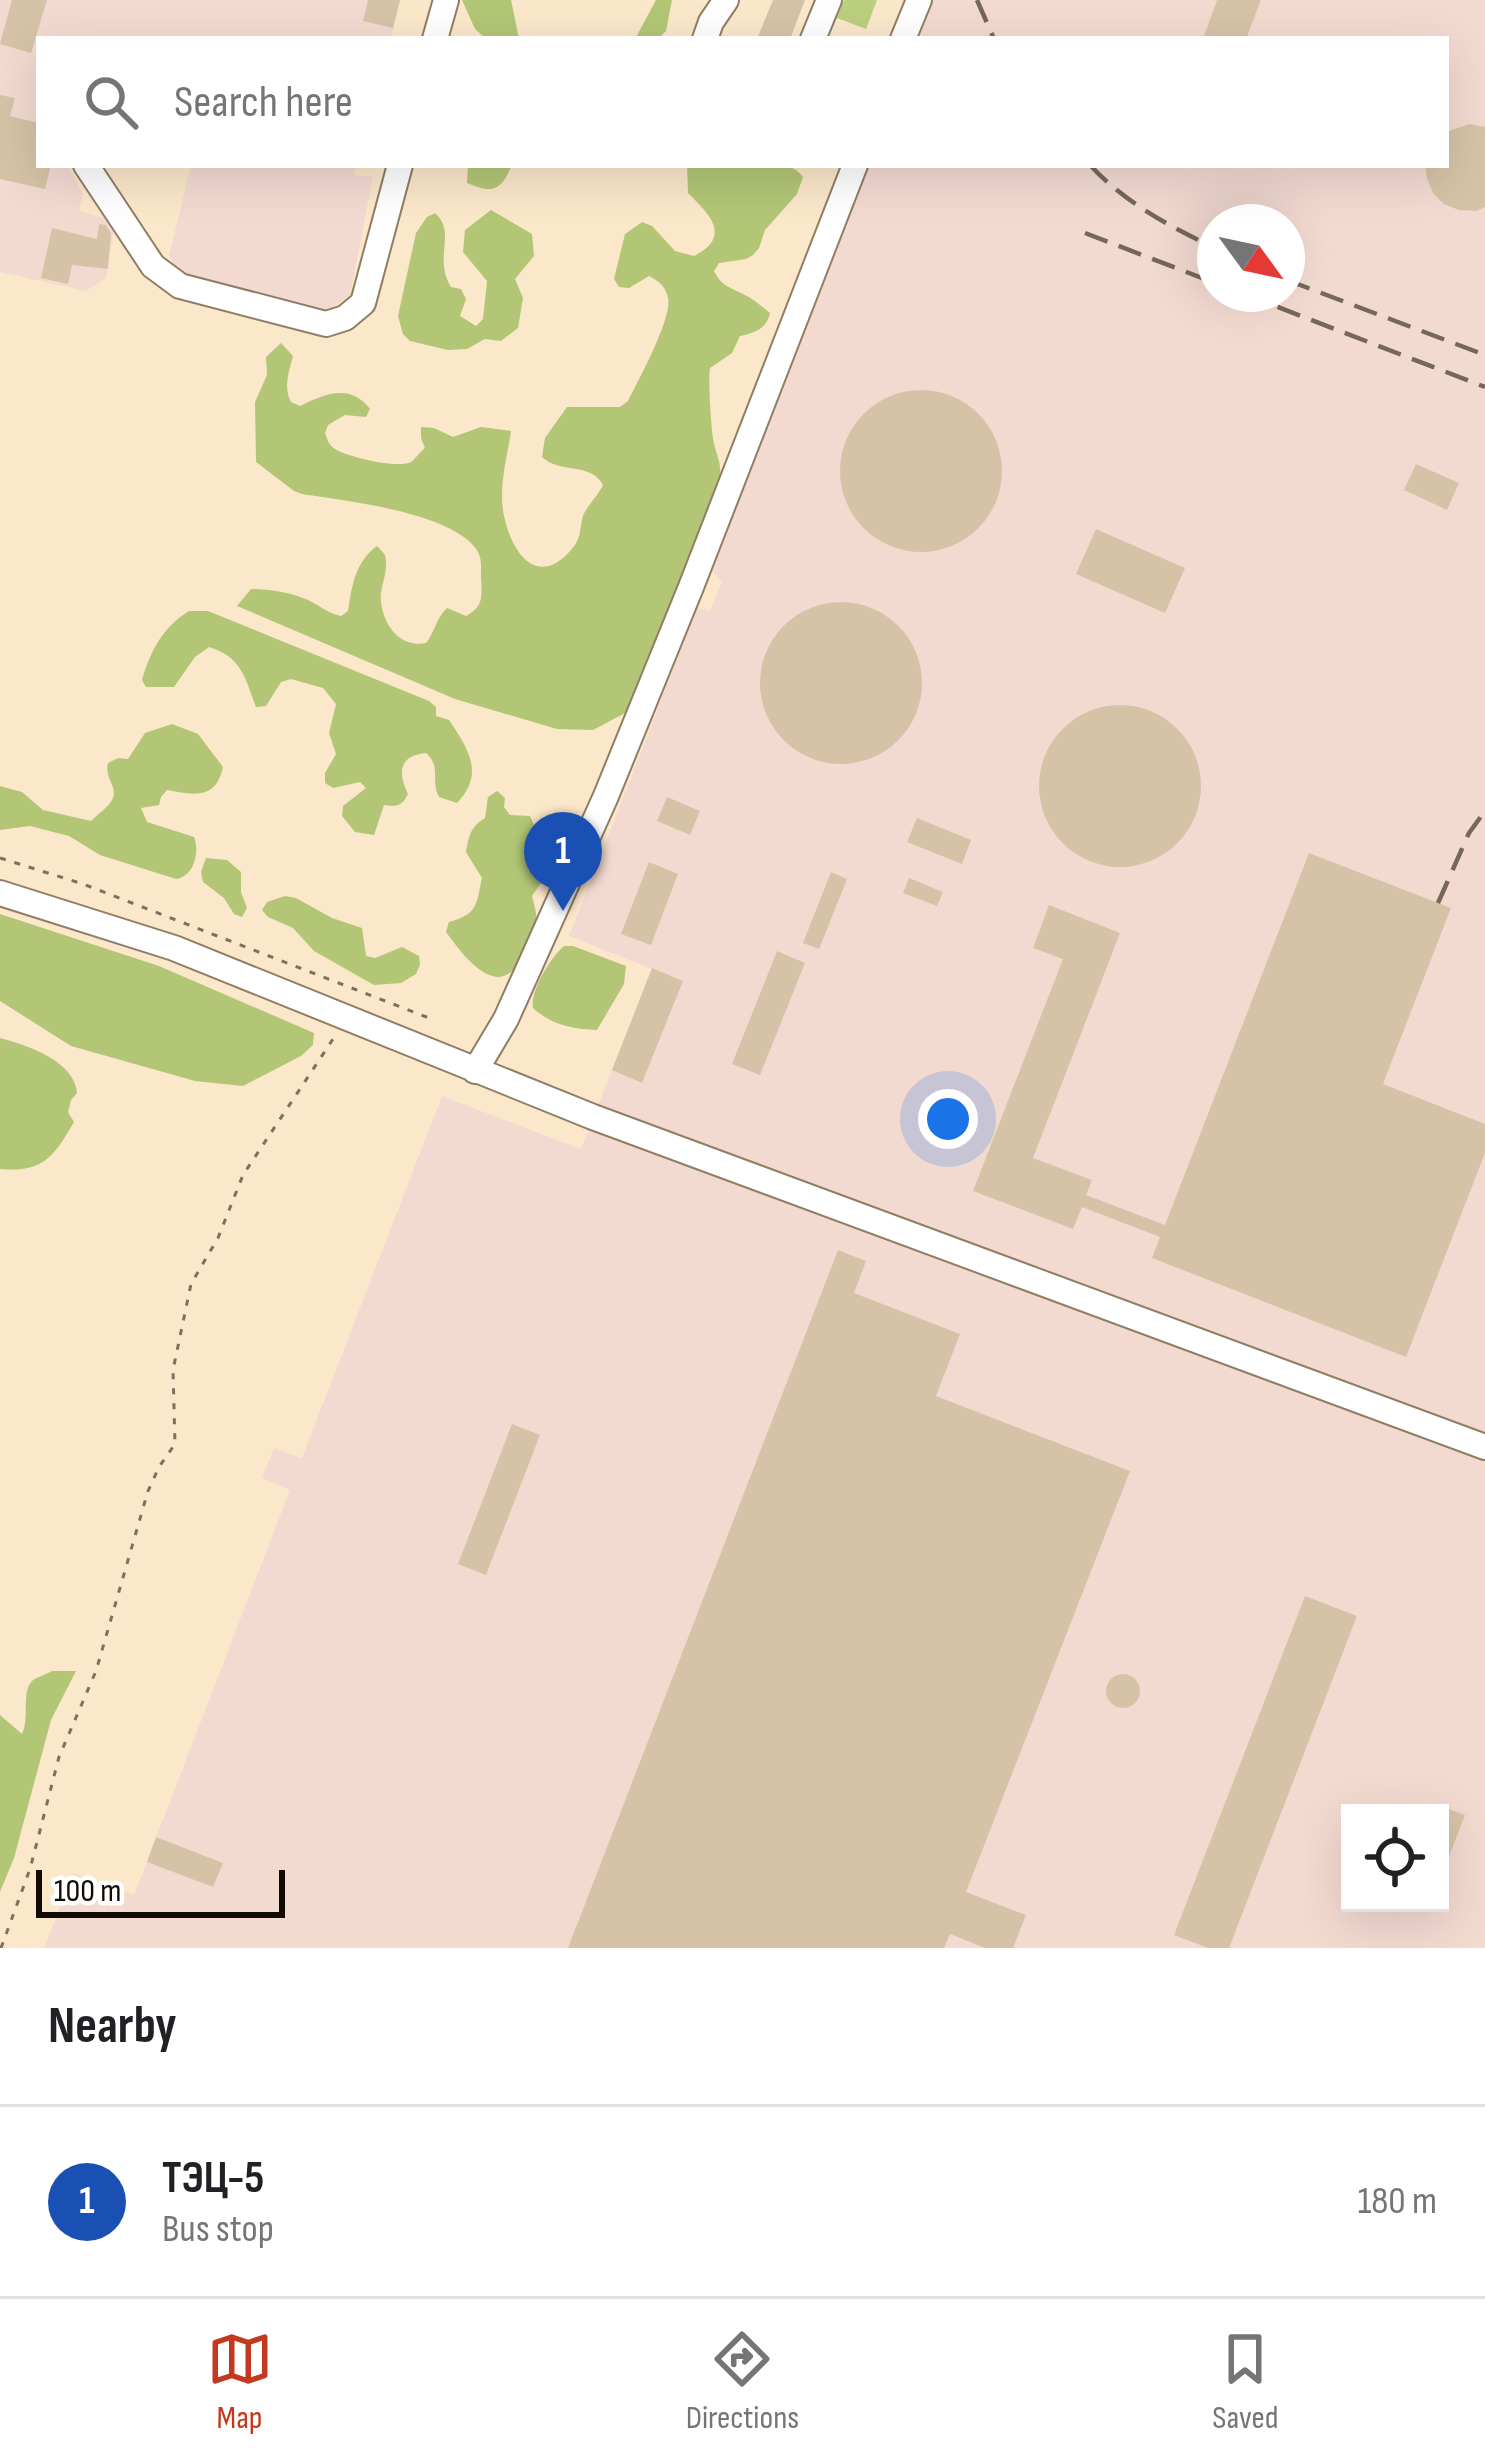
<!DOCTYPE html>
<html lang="en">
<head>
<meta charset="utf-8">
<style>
	:root { --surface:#fff; --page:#f6f6f6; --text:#202124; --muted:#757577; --line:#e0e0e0; --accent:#c3381e }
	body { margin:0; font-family:"Sofia Sans Condensed",sans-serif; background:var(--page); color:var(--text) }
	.controls { position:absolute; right:36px; bottom:36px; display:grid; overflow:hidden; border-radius:0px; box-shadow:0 12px 48px #0002 }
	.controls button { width:108px; height:108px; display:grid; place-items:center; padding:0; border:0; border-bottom:3px solid var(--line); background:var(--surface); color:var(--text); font:60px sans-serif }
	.compass { position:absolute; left:1197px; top:204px; width:108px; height:108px; border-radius:50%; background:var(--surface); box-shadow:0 12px 48px #0002; rotate:123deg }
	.scale { position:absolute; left:36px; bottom:30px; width:249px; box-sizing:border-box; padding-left:12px; border:6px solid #110a03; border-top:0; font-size:33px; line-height:42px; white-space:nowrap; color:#110a03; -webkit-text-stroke:9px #fff; paint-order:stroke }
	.you { position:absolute; left:948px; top:1119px; width:42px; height:42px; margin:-30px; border:9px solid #fff; border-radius:50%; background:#1a73e8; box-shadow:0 0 0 18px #1a73e833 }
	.badge { display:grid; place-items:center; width:78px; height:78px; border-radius:50%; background:var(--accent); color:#fff; font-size:39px; font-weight:700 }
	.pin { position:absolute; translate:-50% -99px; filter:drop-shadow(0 3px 6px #0008) }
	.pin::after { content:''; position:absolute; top:63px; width:42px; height:36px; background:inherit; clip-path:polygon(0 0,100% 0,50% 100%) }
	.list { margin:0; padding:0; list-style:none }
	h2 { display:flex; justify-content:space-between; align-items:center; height:156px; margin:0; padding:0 48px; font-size:51px }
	h2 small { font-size:39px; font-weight:400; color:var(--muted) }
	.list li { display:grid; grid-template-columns:78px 1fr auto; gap:36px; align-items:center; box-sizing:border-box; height:192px; padding:0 48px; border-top:3px solid var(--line) }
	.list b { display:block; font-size:45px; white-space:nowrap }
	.list p { margin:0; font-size:39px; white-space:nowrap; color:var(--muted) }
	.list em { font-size:39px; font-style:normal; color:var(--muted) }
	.icon { flex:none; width:66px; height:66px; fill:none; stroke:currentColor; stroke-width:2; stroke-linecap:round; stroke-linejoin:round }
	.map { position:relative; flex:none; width:1485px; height:1948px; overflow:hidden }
	.search { position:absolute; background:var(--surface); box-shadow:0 12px 48px #0002; left:36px; right:36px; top:36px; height:132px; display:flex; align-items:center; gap:30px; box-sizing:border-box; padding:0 42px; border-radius:0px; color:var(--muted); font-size:45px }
	.sheet { height:348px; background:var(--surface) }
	nav { display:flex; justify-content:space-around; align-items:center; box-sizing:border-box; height:168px; border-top:3px solid var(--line); background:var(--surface); font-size:33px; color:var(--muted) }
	nav a { display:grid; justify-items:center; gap:6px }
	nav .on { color:var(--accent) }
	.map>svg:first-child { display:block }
	.industrial { fill:#f3dad1; fill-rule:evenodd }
	.green { fill:#bbcf7e }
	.forest { fill:#b3c676 }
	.building { fill:#d6c3a7 }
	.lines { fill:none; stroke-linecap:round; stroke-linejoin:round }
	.minor-casing { stroke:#907e64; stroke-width:28 }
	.path { stroke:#7d705f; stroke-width:3; stroke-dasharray:6 9; stroke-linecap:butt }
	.minor { stroke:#fff; stroke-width:24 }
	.rail { stroke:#756858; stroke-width:4.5; stroke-dasharray:24 12; stroke-linecap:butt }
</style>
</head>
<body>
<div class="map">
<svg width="1485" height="1948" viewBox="0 0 1485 1948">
	<rect width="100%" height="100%" fill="#fbe7ca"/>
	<path class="industrial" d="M 0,0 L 400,0 L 391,39 L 39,39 L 39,165 L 68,165 L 83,194 L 79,211 L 115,221 L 106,278 L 86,291 L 0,272 Z
		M 927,0 L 1485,0 L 1485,1948 L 44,1948 L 73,1873 L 134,1895 L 290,1490 L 262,1478 L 274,1448 L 302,1458 L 442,1096 L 581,1149 L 652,969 L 569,936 L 697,608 L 710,611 L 722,581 L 712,571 L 866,165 L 1446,165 L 1446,39 L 912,39 ZM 1215,222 L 1287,222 L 1287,294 L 1215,294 ZM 1350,1813 L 1440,1813 L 1440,1903 L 1350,1903 Z
		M 191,165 L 357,165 L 354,175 L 373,177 L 350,295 L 330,310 L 182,277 L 169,256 Z"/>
	<path class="green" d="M 844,0 L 877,0 L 866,29 L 837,18 Z"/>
	<path class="forest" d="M 462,0 L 511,0 L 519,39 L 486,39 L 475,29 Z
		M 656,0 L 672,0 L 666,31 L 658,39 L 635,39 Z
		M 468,165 L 512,165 C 501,191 493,194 467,183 Z
		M 687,165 L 755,165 L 760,168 C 778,166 791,161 803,177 L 797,194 L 765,230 L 759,248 L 753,255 L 746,259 L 719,263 L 714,271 C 722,287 730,287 745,295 C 754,299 762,307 770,313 C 766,330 755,332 740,336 L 732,353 L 710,368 C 708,382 711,422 713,438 C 717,461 723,460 719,486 L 627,712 L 593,730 L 557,729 L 455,699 L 237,606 L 251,589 C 267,589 288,592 303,598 C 317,603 326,613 341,616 L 348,611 C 352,586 355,562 377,546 C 383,553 386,553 386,563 C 387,576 379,589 381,602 C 384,627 401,648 426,643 C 435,632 436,618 447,608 L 466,616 C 484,606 482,596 481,577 C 481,568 482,558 477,550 C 451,512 346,501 302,494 L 294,491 L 256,462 L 255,402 L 267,375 L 266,357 L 281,343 L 293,356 C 289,372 283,387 291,402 L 300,406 C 325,394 350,383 370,409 L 366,417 L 345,415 L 328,425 L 325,433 C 328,441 328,444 335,449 C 347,457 399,469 411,462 C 414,460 422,450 425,448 L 421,438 L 421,427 L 434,428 L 453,437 L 481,427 L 511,431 C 507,458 498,489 504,516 C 512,553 537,589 571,550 C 582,538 579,530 583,516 C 585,509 599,494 603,485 C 591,462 560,474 542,457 L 545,438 L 567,407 L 620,407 L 628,401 C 638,381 673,317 668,298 C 666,287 659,281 649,276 L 629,288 L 619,287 L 614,279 L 625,234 L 642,222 L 652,226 L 675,251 L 694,256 C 733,236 709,214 688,193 Z
		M 491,210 L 532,234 L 534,256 L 515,279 L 523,298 L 518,328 L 501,341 L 485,339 L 467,349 L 448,350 L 410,341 L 403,334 L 398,316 L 416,233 L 427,217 L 435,213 C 457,232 433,257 451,287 L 461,289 L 466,299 L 460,316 L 476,326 L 483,319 L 487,281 L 463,252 L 465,230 Z
		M 189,611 L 208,611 L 429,701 L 436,707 L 436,716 L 449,720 C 467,747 486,773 457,803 L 439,797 C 430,781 442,767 426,753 C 398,756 398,773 408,794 C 402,806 397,807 384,805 L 374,835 L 355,832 L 342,816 L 343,806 L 366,788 L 360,782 L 333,788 L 325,783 L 325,773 L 336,754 L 329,733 L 336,704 L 323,688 L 291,679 L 281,682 L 266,706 L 256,707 C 245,678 242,657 209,647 L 195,657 L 174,687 L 146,687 L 142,680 C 151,650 162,628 189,611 Z
		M 172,724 L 198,734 L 223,767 C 216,800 194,795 167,790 L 161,797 L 159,805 L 141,808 L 147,822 L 194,837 C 200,852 194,877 176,879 L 100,855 L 69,836 L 30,826 L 0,830 L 0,786 L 22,792 L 43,810 L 91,821 C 97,815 108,807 112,800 C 119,787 104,779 108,763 L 118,758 L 128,759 L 145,733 Z
		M 497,791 L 505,798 L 504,807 L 510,815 L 530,816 L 534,825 L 534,835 L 552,855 L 554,864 L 532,896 C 534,904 538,916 536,925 C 533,942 518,978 497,977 C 477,975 457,947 446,932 L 449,922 C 478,914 476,905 482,878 L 466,852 C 469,836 470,827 485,818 L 488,797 Z
		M 206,858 L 227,860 L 241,872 L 241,892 L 247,908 L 242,917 L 234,914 L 224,898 L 203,882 L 201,872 Z
		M 285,896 L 296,898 L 332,918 L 362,928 L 366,956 L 375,958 L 402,947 L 419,956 L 420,965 L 416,974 L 401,983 L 374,985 L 314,951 L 293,928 L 268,917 L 262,910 L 267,902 Z
		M 0,914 L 159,966 L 314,1033 L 313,1045 L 301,1056 L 243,1086 L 195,1081 L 71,1046 L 0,1001 Z
		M 564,946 L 573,946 L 626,966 L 624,984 L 597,1030 C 573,1029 551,1025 533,1008 C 530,991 550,958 564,946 Z
		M 0,1038 C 27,1045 75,1061 77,1093 L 71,1100 L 68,1112 L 74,1122 C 54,1156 44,1173 0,1169 Z
		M 52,1671 L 76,1671 L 51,1720 L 14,1858 L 0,1892 L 0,1715 L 22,1734 C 30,1718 21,1693 32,1681 C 38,1676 46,1675 52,1671 Z"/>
	<path class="building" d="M 12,0 L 47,0 L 31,53 L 0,44 Z
		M 368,0 L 400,0 L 393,28 L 363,21 Z
		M 773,0 L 805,0 L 790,39 L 757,39 Z
		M 1217,0 L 1261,0 L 1246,39 L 1203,39 Z
		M 0,95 L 15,98 L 10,116 L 39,123 L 39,165 L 51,165 L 45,189 L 0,179 Z
		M 1469,124 L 1485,127 L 1485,207 L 1477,211 L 1459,210 L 1444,204 L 1433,193 L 1427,179 L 1425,165 L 1446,165 L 1446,132 Z
		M 99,224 L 106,225 L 111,233 L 108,269 L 72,265 L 68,284 L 41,278 L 52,228 L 97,239 Z
		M840 471a81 81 0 1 1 162 0a81 81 0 1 1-162 0Z
		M 1416,464 L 1459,483 L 1447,510 L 1404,490 Z
		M 1096,529 L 1185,568 L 1165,613 L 1076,574 Z
		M760 683a81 81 0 1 1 162 0a81 81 0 1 1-162 0Z
		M1039 786a81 81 0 1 1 162 0a81 81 0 1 1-162 0Z
		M 667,797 L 700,811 L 690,835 L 657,821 Z
		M 917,818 L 971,840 L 962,864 L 907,842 Z
		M 1309,853 L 1451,908 L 1383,1084 L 1485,1124 L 1485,1153 L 1406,1357 L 1152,1258 L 1160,1237 L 1082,1207 L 1073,1229 L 973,1191 L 1063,959 L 1033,948 L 1049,905 L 1120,933 L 1033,1158 L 1092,1180 L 1086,1195 L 1165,1225 Z
		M 649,862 L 678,874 L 651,945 L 621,934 Z
		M 831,872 L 847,879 L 819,949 L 803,943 Z
		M 909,878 L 943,892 L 937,906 L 903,893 Z
		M 777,951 L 805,963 L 760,1075 L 732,1064 Z
		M 652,968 L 683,981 L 642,1083 L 612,1070 Z
		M 838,1250 L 866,1261 L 854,1293 L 960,1334 L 936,1396 L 1130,1471 L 966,1892 L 1026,1915 L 1013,1948 L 985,1948 L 950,1934 L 944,1948 L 568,1948 Z
		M 512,1424 L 540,1435 L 486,1575 L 458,1564 Z
		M 1305,1596 L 1357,1616 L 1229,1948 L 1208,1948 L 1174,1935 Z
		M1106 1691a17 17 0 1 1 34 0a17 17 0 1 1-34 0Z
		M 1440,1806 L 1465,1815 L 1441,1877 L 1440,1877 Z
		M 156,1837 L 223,1863 L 213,1887 L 147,1862 Z"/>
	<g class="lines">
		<defs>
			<path id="minor" d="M 435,39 L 446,0
				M 705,39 L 711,22 L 726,0
				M 813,39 L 829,0
				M 903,39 L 919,0
				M 86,165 L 153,266 L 180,286 L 326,324 L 345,318 L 363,303 L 400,165
				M 0,893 L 174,948 L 593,1117 L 1485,1447
				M 475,1071 L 506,1019 L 606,796 L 691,587 L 855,165"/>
		</defs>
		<use href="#minor" class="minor-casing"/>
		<path class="path" d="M 0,858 L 83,884 L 429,1018
			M 1,1948 L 30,1869 L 59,1757 L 96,1671 L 148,1491 L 159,1467 L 175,1444 L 173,1370 L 191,1284 L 218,1238 L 243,1175 L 335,1036"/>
		<use href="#minor" class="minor"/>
		<path class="rail" d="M 977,0 L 994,39
			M 1090,165 C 1124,202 1170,227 1215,248
			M 1085,233 L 1215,283
			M 1287,280 L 1485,355
			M 1244,294 L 1485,387
			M 1438,903 L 1469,833 L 1485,811"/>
	</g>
</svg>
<div class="controls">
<button><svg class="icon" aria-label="locate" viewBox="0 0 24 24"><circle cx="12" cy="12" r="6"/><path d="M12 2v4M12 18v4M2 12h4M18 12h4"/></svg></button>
</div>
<svg class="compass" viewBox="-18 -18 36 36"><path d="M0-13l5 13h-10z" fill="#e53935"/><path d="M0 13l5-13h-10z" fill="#757577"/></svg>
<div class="scale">100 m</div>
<div class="you"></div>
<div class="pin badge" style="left:563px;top:911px;background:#1a4fb4">1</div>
<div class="search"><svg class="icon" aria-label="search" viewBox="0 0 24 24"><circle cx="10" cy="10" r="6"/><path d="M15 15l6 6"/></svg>Search here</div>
</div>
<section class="sheet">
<h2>Nearby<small></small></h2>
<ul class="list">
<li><span class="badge" style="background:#1a4fb4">1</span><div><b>ТЭЦ-5</b><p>Bus stop</p></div><em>180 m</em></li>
</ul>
</section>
<nav>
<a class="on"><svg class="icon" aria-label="map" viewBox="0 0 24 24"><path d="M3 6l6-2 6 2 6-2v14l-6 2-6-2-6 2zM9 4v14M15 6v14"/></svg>Map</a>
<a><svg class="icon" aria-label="directions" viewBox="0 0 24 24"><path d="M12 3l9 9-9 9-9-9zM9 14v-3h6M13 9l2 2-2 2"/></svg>Directions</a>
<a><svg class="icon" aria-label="saved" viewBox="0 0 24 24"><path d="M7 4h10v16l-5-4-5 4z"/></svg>Saved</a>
</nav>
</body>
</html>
